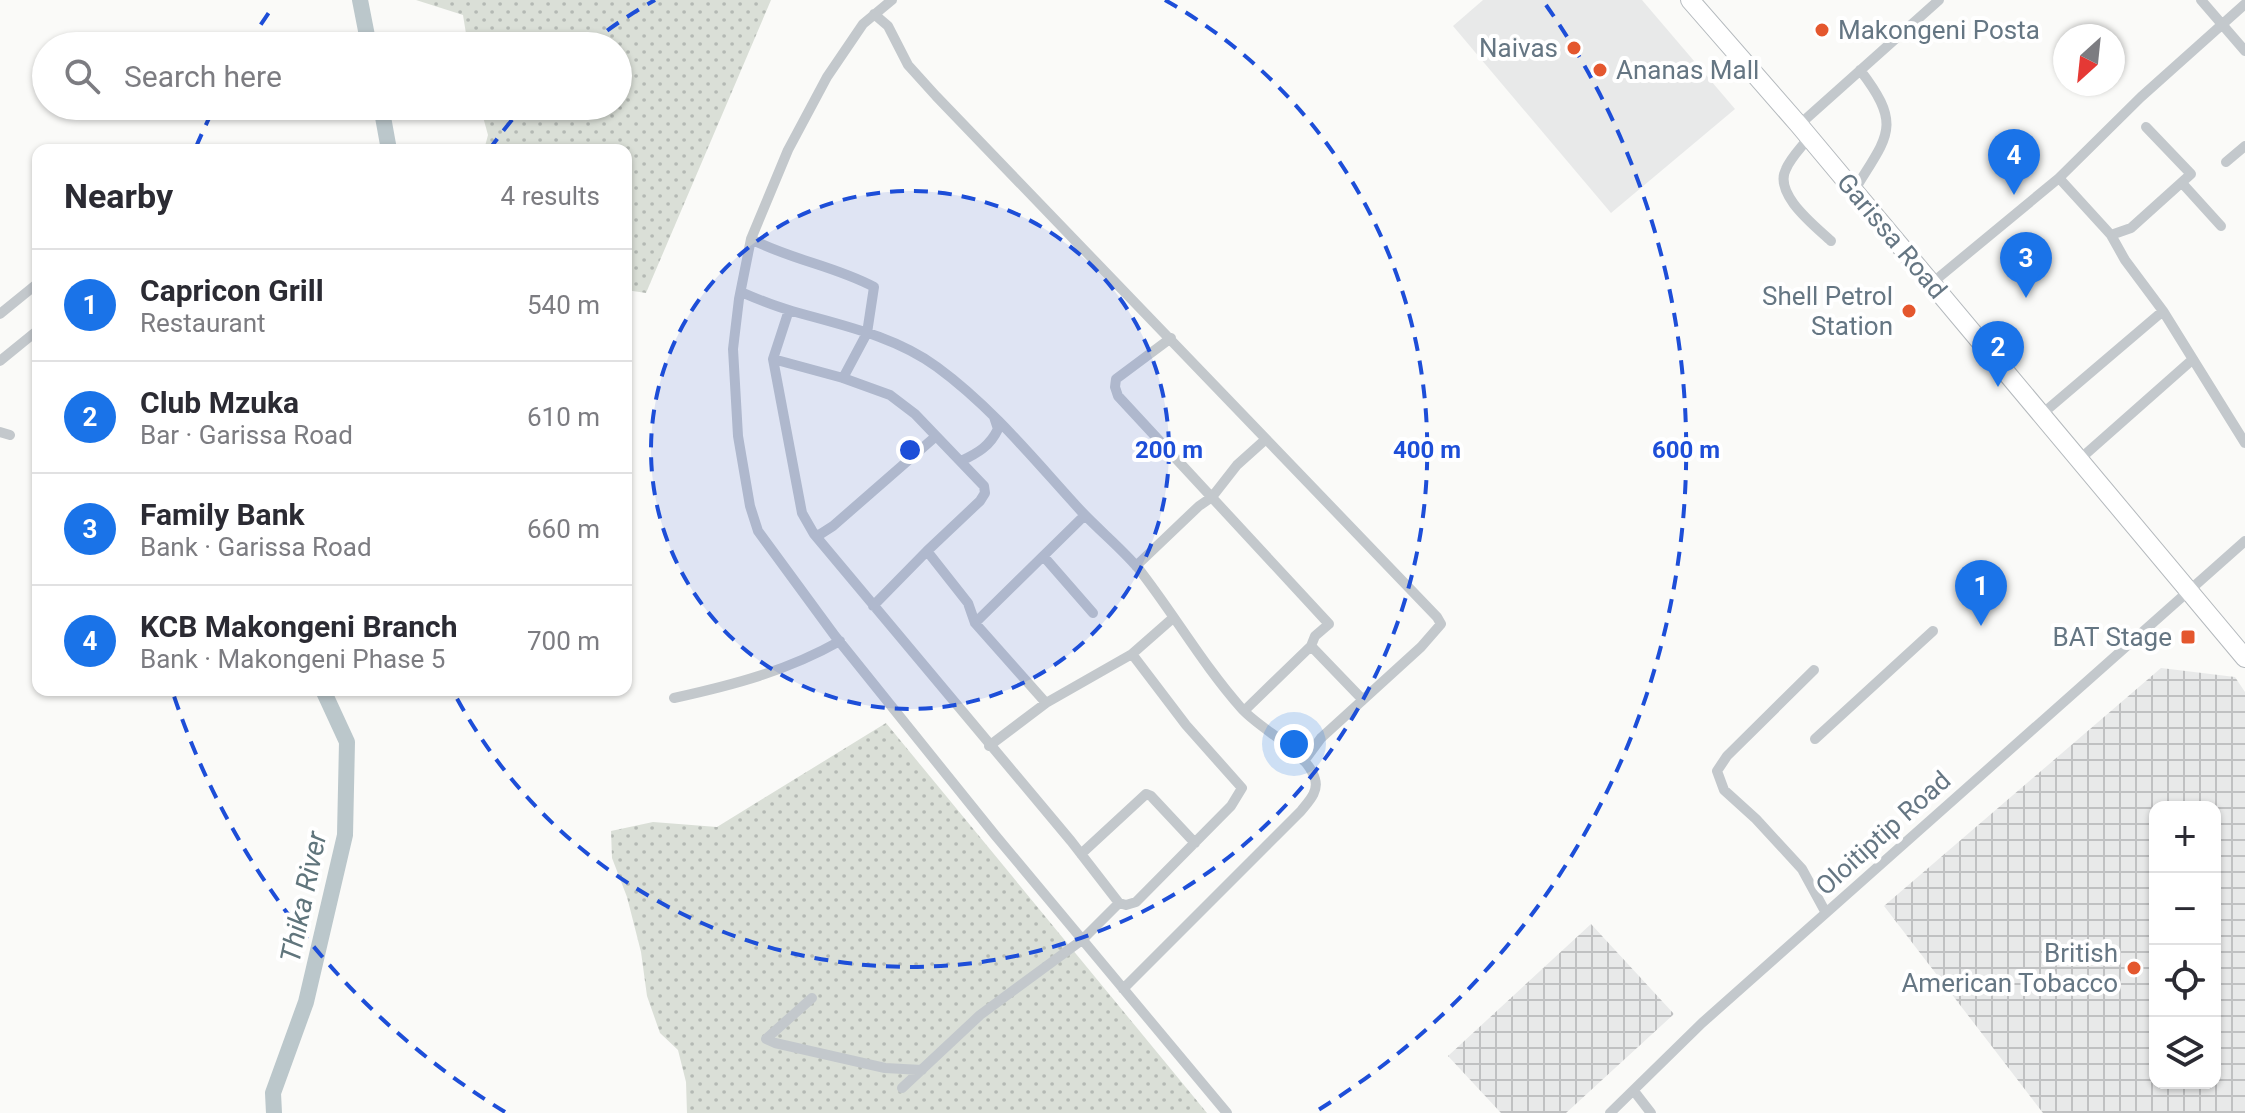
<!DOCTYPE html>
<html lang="en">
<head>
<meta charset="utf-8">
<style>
	:root { --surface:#fff; --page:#f7f7f7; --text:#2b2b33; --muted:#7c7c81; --line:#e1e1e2; --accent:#1a73e8 }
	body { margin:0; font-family:Roboto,sans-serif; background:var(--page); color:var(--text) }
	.controls { position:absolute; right:24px; bottom:24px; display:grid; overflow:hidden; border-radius:16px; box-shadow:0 2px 6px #0004 }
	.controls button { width:72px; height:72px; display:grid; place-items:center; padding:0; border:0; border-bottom:2px solid var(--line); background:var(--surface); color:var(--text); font:40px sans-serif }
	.compass { position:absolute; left:2053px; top:24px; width:72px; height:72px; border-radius:50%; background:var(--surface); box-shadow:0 2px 6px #0004; rotate:207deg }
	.you { position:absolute; left:1294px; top:744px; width:28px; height:28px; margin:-20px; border:6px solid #fff; border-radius:50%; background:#1a73e8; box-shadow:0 0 0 12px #1a73e833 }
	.badge { display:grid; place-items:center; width:52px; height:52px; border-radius:50%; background:var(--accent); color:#fff; font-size:26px; font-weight:700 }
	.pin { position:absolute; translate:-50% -66px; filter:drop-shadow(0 2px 4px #0008) }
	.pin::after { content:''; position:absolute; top:42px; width:28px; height:24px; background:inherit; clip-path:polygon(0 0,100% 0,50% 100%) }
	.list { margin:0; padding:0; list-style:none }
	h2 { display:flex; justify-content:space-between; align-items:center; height:104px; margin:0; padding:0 32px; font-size:34px }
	h2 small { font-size:26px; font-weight:400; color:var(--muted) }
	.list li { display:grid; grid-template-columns:52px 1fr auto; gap:24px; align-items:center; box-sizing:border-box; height:112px; padding:0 32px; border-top:2px solid var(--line) }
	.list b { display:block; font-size:30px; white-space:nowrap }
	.list p { margin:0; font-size:26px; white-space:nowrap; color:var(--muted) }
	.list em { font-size:26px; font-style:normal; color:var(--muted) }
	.icon { flex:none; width:44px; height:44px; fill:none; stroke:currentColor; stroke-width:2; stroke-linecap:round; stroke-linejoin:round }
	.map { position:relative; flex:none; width:2245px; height:1113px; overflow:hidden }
	.search { position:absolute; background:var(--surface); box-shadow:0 2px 6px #0004; left:32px; top:32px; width:600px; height:88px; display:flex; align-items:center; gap:20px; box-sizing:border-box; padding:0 28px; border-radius:44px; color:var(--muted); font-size:30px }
	.panel { position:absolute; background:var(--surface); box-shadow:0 2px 6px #0004; left:32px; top:144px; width:600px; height:552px; border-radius:16px }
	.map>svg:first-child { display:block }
	.built { fill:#e8e9e9 }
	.industrial { fill:url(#industrial-grid); fill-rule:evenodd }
	.grass { fill:url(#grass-dots) }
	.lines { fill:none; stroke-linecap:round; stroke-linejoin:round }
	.river { stroke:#bbc7cb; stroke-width:16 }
	.highway-casing { stroke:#b4b9bd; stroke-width:20 }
	.street { stroke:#c3c8cc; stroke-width:10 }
	.highway { stroke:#fff; stroke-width:18 }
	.ring { fill:none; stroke:#1d4ed8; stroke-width:4; stroke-dasharray:14 10 }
	.poi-dot { fill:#e4572e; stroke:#fff; stroke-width:3 }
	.labels { text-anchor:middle; stroke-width:8; stroke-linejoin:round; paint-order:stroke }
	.poi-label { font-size:26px; fill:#657683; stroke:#fff; text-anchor:end }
	.street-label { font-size:26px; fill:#657683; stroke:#fff }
	.water-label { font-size:28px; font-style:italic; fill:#60757c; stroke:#fff }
	.centre { fill:#1d4ed8; stroke:#fff; stroke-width:4 }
	.ring-label { font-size:24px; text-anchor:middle; font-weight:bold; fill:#1d4ed8; stroke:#fff; stroke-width:8; stroke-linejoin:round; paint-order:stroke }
</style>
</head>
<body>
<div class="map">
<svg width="2245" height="1113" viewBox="0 0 2245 1113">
	<defs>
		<pattern id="industrial-grid" width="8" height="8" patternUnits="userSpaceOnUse" patternTransform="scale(2)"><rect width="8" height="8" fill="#e8e9e9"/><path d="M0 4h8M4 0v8" fill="none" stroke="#c0c1c2"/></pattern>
		<pattern id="grass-dots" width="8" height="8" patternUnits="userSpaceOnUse" patternTransform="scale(2)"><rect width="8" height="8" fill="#dadfd7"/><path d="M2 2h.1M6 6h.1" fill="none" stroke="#b4b9b4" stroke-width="1.8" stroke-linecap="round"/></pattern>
	</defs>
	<rect width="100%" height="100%" fill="#fafaf8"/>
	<path class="built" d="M 1483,0 L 1642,0 L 1735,109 L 1611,213 L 1453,26 Z"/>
	<path class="industrial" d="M 2161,668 L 2235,677 L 2245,692 L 2245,1113 L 2043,1113 L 1884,906 ZM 2155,807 L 2215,807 L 2215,1083 L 2155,1083 Z
		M 1591,924 L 1674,1014 L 1566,1113 L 1501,1113 L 1448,1056 Z"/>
	<path class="grass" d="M 416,0 L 771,0 L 646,293 L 626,290 L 626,150 L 484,150 L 488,135 L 480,106 L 618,106 L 618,46 L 468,46 L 463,15 Z
		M 886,723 L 1207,1113 L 687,1113 L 686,1082 L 678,1050 L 660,1033 L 647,996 L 641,952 L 627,897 L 612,858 L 611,831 L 653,822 L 717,827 Z"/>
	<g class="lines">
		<path class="river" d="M 360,0 L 369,46
			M 381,106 L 389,150
			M 274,1113 L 273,1093 L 306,1002 L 345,835 L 347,742 L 323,690"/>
		<defs>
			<path id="highway" d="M 1690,0 L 1799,125 L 2245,658"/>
		</defs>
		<use href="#highway" class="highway-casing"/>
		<path class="street" d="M 892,0 L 863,24 L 827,77 L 788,150 L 751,239 L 739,299 L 733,349 L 738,436 L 750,506 L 758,531 L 835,636 L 995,835 L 1227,1113
			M 2201,0 L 2245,51
			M 874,14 L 888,26 L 908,65 L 936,96 L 1266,439
			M 1799,125 L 1939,0
			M 1809,137 C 1802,147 1791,157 1786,169 C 1773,194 1815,226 1831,241
			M 2226,162 L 2245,146
			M 2059,178 L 2111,235 L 2125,260 L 2163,311 L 2245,443
			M 2182,183 L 2221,226
			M 1854,191 C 1887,136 1904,127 1860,70
			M 2111,235 L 2131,228 L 2191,174 L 2146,127
			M 751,239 C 791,260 835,266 874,287 L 867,333 L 843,378
			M 1932,283 L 2059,178 L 2141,97 L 2245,4
			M 741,292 C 757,299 774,306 792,311 C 841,325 895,336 937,367 C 993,408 1036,462 1082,512 C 1100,531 1121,548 1138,568 C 1174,614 1203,665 1242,709 C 1262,731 1307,751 1315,779 C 1319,792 1308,802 1301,811 L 1123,989
			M 789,310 L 773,359 L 802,513 L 814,534 L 819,535 L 833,526 L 935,437
			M 0,314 L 38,283
			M 1171,338 L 1116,379 L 1115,387 L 1118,396 L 1329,624 L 1315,636 L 1311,646 L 1244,711
			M 773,359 L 843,378 L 890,395 L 915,414 L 984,486 L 985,493 L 980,501 L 927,551 L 968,603 L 975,623 L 1046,703
			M 0,361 L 38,330
			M 2042,414 L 2163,311
			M 0,432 L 10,435
			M 2080,459 L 2192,360
			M 961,461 C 978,453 990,446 998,429 L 994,417
			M 814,534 L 1071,841 L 1119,903
			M 1045,558 L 1093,613
			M 1136,566 L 1199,506 L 1212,497 L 1237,465 L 1266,439 L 1437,617 L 1441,624 L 1421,647 L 1321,738 L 1304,761
			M 873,606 L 927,551
			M 975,623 L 1085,515
			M 1311,646 L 1363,700
			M 1132,654 L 1173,618
			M 1814,670 L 1727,756 L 1717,771 L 1724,790 L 1756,819 L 1802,869 L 1826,913
			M 674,698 C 733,685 787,671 840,641
			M 1815,739 L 1933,631
			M 1081,854 L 1146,794 L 1151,796 L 1195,843
			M 812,998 L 766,1039 L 775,1043 L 885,1068 L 922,1070
			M 902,1088 L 980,1015 L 1082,940 L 1119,903 L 1126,905 L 1136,902 L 1231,806 L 1242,788 L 1186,725 L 1132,654 L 1046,703 L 989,746
			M 1634,1091 L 1651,1113
			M 1610,1113 L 1702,1023 L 2245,541"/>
		<use href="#highway" class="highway"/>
	</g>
	<circle cx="910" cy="450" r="259" fill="#1d4ed8" fill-opacity=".12"/>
	<g class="ring">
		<circle cx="910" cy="450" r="259"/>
		<path d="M489 150A517 517 0 0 1 523 107M588 45A517 517 0 0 1 655 0M1165 0A517 517 0 1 1 454 693"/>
		<path d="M505 1112A776 776 0 0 1 174 696M196 147A776 776 0 0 1 213 110M248 45A776 776 0 0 1 274 5M1546 5A776 776 0 0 1 1315 1112"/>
	</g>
	<g class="poi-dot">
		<circle cx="1822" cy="30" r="8"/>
		<circle cx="1574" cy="48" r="8"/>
		<circle cx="1600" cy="70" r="8"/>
		<circle cx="1909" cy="311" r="8"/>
		<rect x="2180" y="629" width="16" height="16" rx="4"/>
		<circle cx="2134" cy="968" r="8"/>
	</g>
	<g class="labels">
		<g class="poi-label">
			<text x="1838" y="39" text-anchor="start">Makongeni Posta</text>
			<text x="1558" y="57">Naivas</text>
			<text x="1616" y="79" text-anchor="start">Ananas Mall</text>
			<text x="1893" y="305">Shell Petrol<tspan x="1893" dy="30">Station</tspan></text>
			<text x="2172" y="646">BAT Stage</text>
			<text x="2118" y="962">British<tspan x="2118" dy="30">American Tobacco</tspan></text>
		</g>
		<g class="street-label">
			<text transform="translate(1892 236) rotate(50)" y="9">Garissa Road</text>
			<text transform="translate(1883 833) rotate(-42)" y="9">Oloitiptip Road</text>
		</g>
		<g class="water-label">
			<text transform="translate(303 897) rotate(-78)" y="10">Thika River</text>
		</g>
	</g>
	<circle cx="910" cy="450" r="12" class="centre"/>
	<g class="ring-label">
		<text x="1169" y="458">200 m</text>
		<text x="1427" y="458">400 m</text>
		<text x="1686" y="458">600 m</text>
	</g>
</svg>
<div class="controls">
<button>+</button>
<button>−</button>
<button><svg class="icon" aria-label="locate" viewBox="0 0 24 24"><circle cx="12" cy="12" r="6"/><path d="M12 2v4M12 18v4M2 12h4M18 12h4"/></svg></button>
<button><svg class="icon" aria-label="layers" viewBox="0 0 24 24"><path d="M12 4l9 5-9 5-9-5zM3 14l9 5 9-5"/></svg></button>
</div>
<svg class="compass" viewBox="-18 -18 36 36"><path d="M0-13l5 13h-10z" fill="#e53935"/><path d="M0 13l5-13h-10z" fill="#7c7c81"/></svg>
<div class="you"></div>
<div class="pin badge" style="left:1981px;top:626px">1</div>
<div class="pin badge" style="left:1998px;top:387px">2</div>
<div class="pin badge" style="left:2026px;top:298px">3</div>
<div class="pin badge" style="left:2014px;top:195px">4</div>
<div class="search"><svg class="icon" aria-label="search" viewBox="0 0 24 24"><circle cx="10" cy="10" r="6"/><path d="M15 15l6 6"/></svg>Search here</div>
<section class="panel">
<h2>Nearby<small>4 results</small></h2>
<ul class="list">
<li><span class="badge">1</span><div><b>Capricon Grill</b><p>Restaurant</p></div><em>540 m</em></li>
<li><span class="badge">2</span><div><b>Club Mzuka</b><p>Bar · Garissa Road</p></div><em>610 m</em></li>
<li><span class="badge">3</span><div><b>Family Bank</b><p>Bank · Garissa Road</p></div><em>660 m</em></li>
<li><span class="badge">4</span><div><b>KCB Makongeni Branch</b><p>Bank · Makongeni Phase 5</p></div><em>700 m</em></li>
</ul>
</section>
</div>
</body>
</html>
